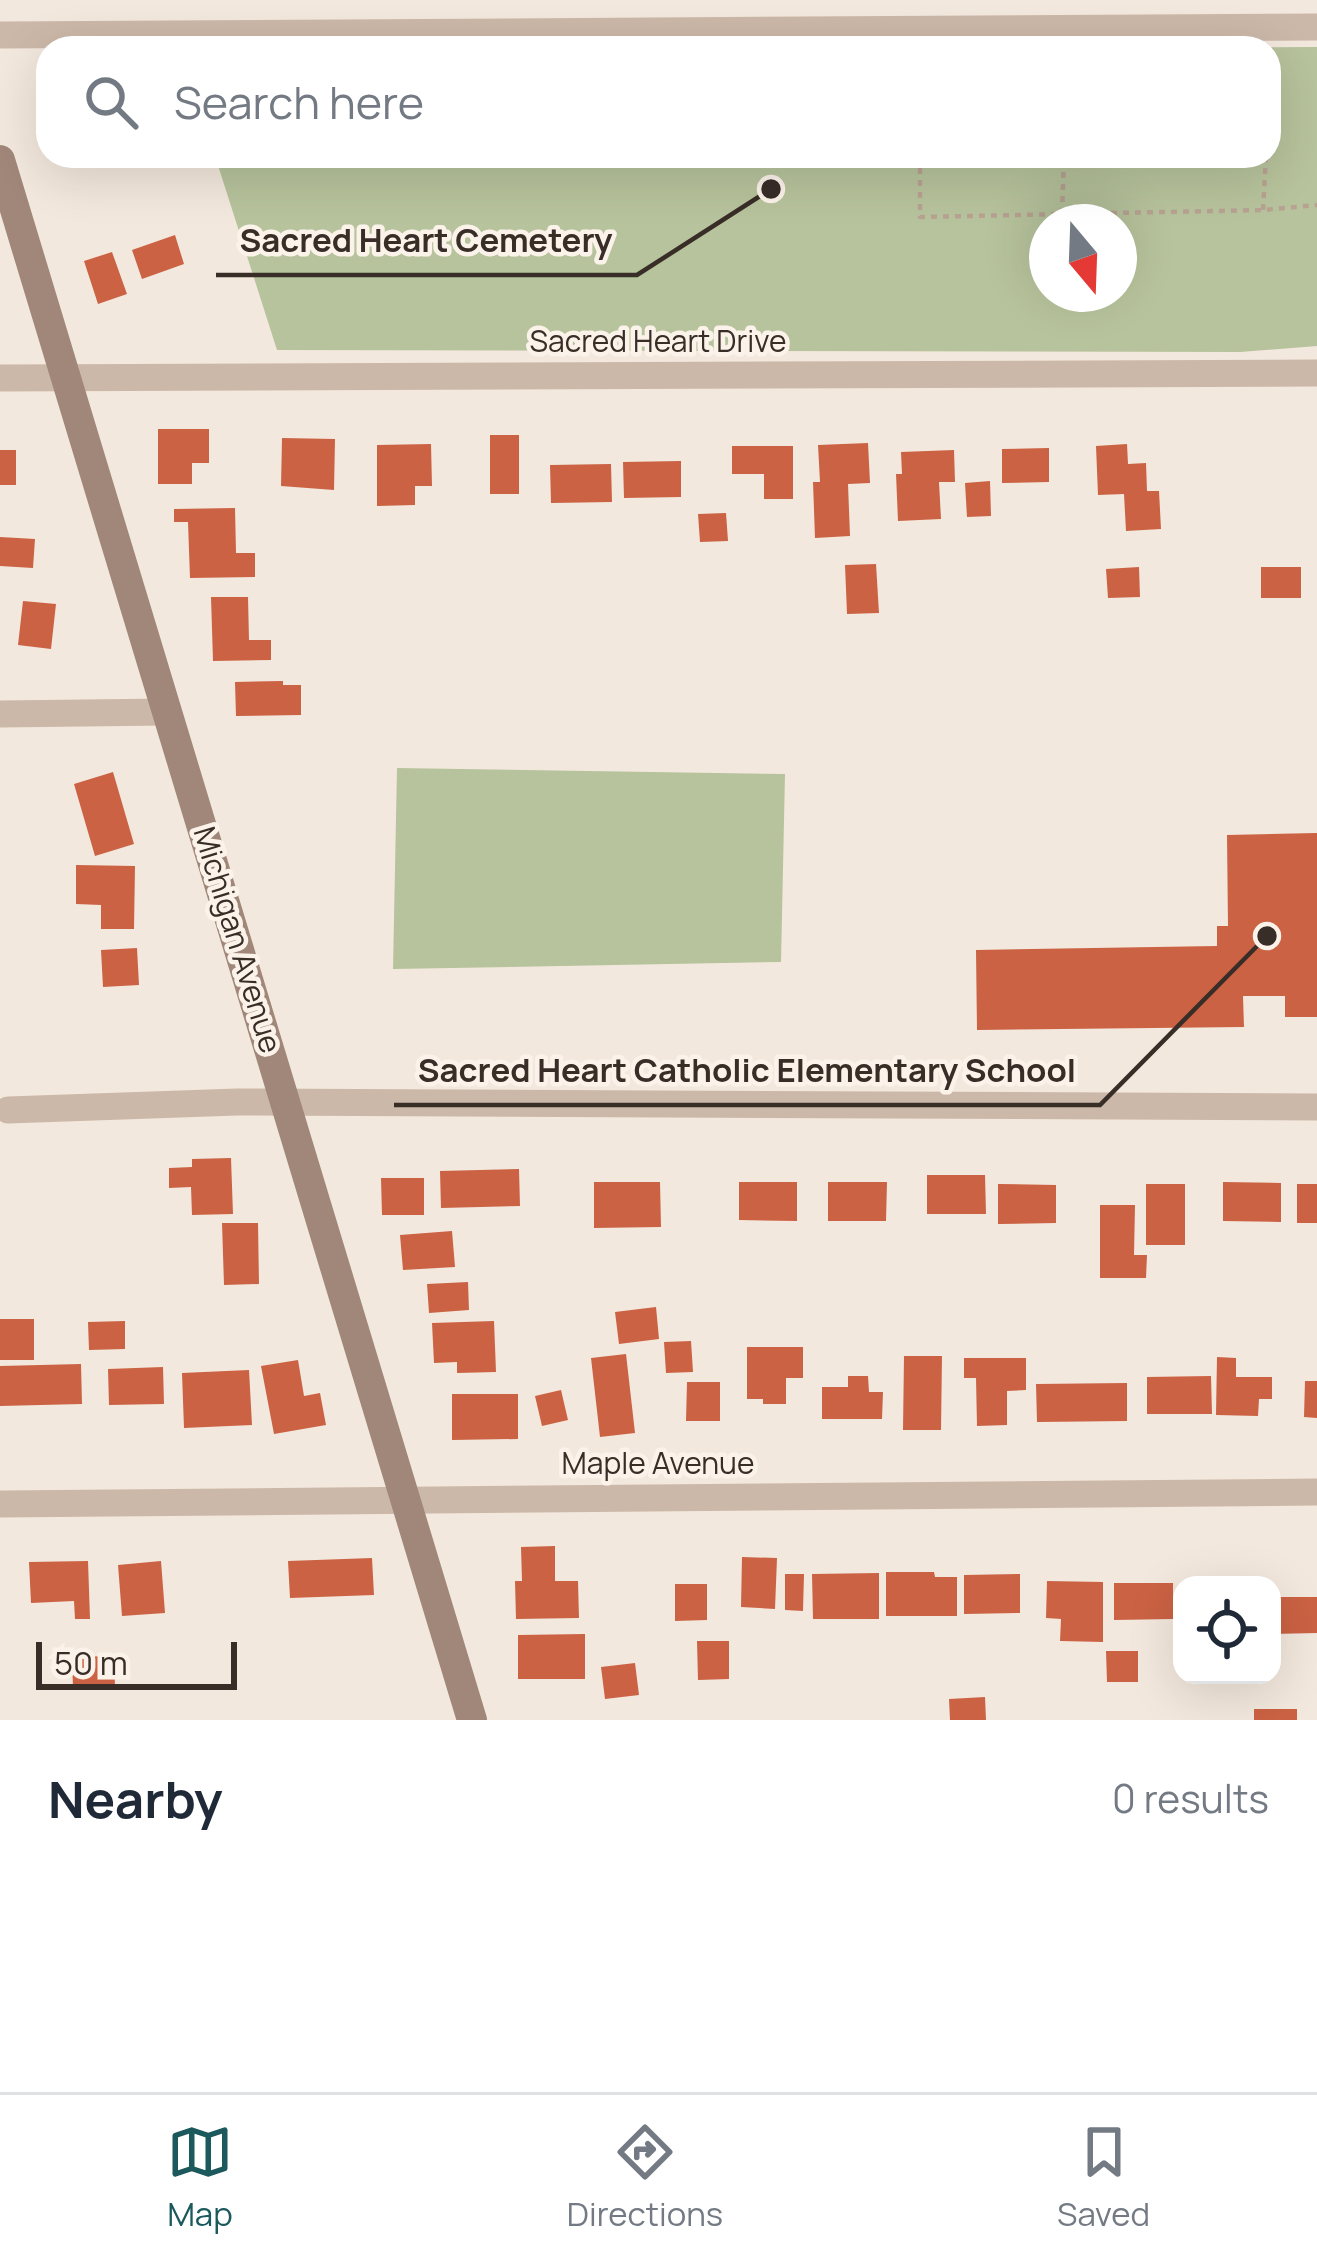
<!DOCTYPE html>
<html lang="en">
<head>
<meta charset="utf-8">
<style>
	:root { --surface:#fff; --page:#f2f2f3; --text:#1f2937; --muted:#747a83; --line:#e0e1e3; --accent:#1c595c }
	body { margin:0; font-family:Manrope,sans-serif; background:var(--page); color:var(--text) }
	.controls { position:absolute; right:36px; bottom:36px; display:grid; overflow:hidden; border-radius:24px; box-shadow:0 12px 48px #0002 }
	.controls button { width:108px; height:108px; display:grid; place-items:center; padding:0; border:0; border-bottom:3px solid var(--line); background:var(--surface); color:var(--text); font:60px sans-serif }
	.compass { position:absolute; left:1029px; top:204px; width:108px; height:108px; border-radius:50%; background:var(--surface); box-shadow:0 12px 48px #0002; rotate:161deg }
	.scale { position:absolute; left:36px; bottom:30px; width:201px; box-sizing:border-box; padding-left:12px; border:6px solid #392d28; border-top:0; font-size:33px; line-height:42px; white-space:nowrap; color:#392d28; -webkit-text-stroke:9px #fbf3ea; paint-order:stroke }
	.list { margin:0; padding:0; list-style:none }
	h2 { display:flex; justify-content:space-between; align-items:center; height:156px; margin:0; padding:0 48px; font-size:51px }
	h2 small { font-size:39px; font-weight:400; color:var(--muted) }
	.icon { flex:none; width:66px; height:66px; fill:none; stroke:currentColor; stroke-width:2; stroke-linecap:round; stroke-linejoin:round }
	.map { position:relative; flex:none; width:1317px; height:1720px; overflow:hidden }
	.search { position:absolute; background:var(--surface); box-shadow:0 12px 48px #0002; left:36px; right:36px; top:36px; height:132px; display:flex; align-items:center; gap:30px; box-sizing:border-box; padding:0 42px; border-radius:36px; color:var(--muted); font-size:45px }
	.sheet { height:372px; background:var(--surface) }
	nav { display:flex; justify-content:space-around; align-items:center; box-sizing:border-box; height:168px; border-top:3px solid var(--line); background:var(--surface); font-size:33px; color:var(--muted) }
	nav a { display:grid; justify-items:center; gap:6px }
	nav .on { color:var(--accent) }
	.map>svg:first-child { display:block }
	.green { fill:#b7c39c; fill-rule:evenodd }
	.building { fill:#cb6243 }
	.lines { fill:none; stroke-linecap:round; stroke-linejoin:round }
	.path { stroke:#b8a292; stroke-width:4.5; stroke-dasharray:6 6; stroke-linecap:butt }
	.street { stroke:#ccb8a8; stroke-width:27 }
	.secondary { stroke:#a08779; stroke-width:30 }
	.labels { text-anchor:middle; stroke-width:9; stroke-linejoin:round; paint-order:stroke }
	.street-label { font-size:30px; fill:#392d28; stroke:#fbf3ea }
	.leader { fill:none; stroke:#392d28; stroke-width:4.5 }
	.callout-dot { fill:#392d28; stroke:#fbf3ea; stroke-width:4.5 }
	.callout-label { font-size:33px; text-anchor:middle; font-weight:bold; fill:#392d28; stroke:#fbf3ea; stroke-width:9; stroke-linejoin:round; paint-order:stroke }
</style>
</head>
<body>
<div class="map">
<svg width="1317" height="1720" viewBox="0 0 1317 1720">
	<rect width="100%" height="100%" fill="#f3e8dd"/>
	<path class="green" d="M 1317,47 L 1317,346 L 1240,352 L 277,350 L 215,156 L 1269,156 L 1269,48 L 1123,48 ZM 1047,222 L 1119,222 L 1119,294 L 1047,294 Z
		M 397,768 L 785,774 L 781,962 L 393,969 Z"/>
	<path class="building" d="M 175,235 L 184,264 L 142,279 L 132,250 Z
		M 112,252 L 127,294 L 98,304 L 84,261 Z
		M 158,429 L 209,429 L 209,463 L 192,463 L 192,484 L 158,484 Z
		M 490,435 L 519,435 L 519,494 L 490,494 Z
		M 282,438 L 335,439 L 334,490 L 281,486 Z
		M 868,443 L 870,483 L 848,484 L 850,536 L 815,538 L 813,482 L 820,482 L 818,445 Z
		M 431,444 L 432,486 L 415,486 L 415,505 L 377,506 L 377,445 Z
		M 1127,444 L 1128,464 L 1146,463 L 1147,491 L 1159,491 L 1161,529 L 1126,531 L 1124,494 L 1098,495 L 1096,446 Z
		M 732,446 L 793,446 L 793,499 L 764,499 L 764,474 L 732,474 Z
		M 1049,448 L 1049,482 L 1002,483 L 1002,449 Z
		M 0,450 L 16,450 L 16,485 L 0,485 Z
		M 954,450 L 955,482 L 939,482 L 941,519 L 898,521 L 896,474 L 902,474 L 901,452 Z
		M 681,461 L 681,497 L 624,498 L 623,462 Z
		M 611,464 L 612,502 L 551,503 L 550,465 Z
		M 990,481 L 991,516 L 967,517 L 965,483 Z
		M 235,508 L 236,553 L 255,553 L 255,577 L 190,578 L 188,522 L 174,522 L 174,509 Z
		M 726,513 L 728,541 L 700,542 L 698,514 Z
		M 0,537 L 35,539 L 33,568 L 0,566 Z
		M 876,564 L 879,613 L 847,614 L 845,565 Z
		M 1139,567 L 1140,597 L 1108,598 L 1106,569 Z
		M 1261,567 L 1301,567 L 1301,598 L 1261,598 Z
		M 211,597 L 248,597 L 249,640 L 271,640 L 271,660 L 213,661 Z
		M 23,601 L 56,604 L 51,649 L 18,645 Z
		M 283,681 L 283,685 L 301,685 L 301,715 L 236,716 L 235,682 Z
		M 113,772 L 134,844 L 95,856 L 74,784 Z
		M 1317,833 L 1317,1017 L 1285,1017 L 1285,996 L 1243,996 L 1244,1027 L 977,1030 L 976,950 L 1217,946 L 1217,926 L 1228,926 L 1227,835 Z
		M 76,865 L 135,866 L 134,929 L 101,929 L 101,905 L 76,904 Z
		M 137,948 L 139,985 L 103,987 L 101,950 Z
		M 231,1158 L 233,1214 L 192,1215 L 191,1187 L 169,1188 L 169,1168 L 192,1167 L 192,1159 Z
		M 519,1169 L 520,1206 L 441,1208 L 440,1171 Z
		M 927,1175 L 985,1175 L 986,1214 L 927,1214 Z
		M 381,1178 L 424,1178 L 424,1215 L 382,1215 Z
		M 594,1182 L 660,1182 L 661,1227 L 594,1228 Z
		M 739,1182 L 797,1182 L 797,1221 L 739,1220 Z
		M 828,1182 L 887,1182 L 886,1221 L 828,1221 Z
		M 1223,1182 L 1281,1183 L 1281,1222 L 1223,1221 Z
		M 998,1184 L 1056,1185 L 1056,1223 L 998,1224 Z
		M 1146,1184 L 1185,1184 L 1185,1245 L 1146,1245 Z
		M 1297,1184 L 1317,1184 L 1317,1223 L 1297,1223 Z
		M 1100,1205 L 1135,1205 L 1134,1255 L 1147,1255 L 1146,1278 L 1100,1278 Z
		M 222,1223 L 258,1223 L 259,1284 L 224,1285 Z
		M 452,1231 L 455,1267 L 403,1270 L 400,1235 Z
		M 468,1282 L 469,1310 L 429,1313 L 427,1284 Z
		M 656,1307 L 659,1339 L 619,1344 L 615,1312 Z
		M 0,1319 L 34,1319 L 34,1360 L 0,1360 Z
		M 125,1321 L 125,1349 L 89,1350 L 88,1322 Z
		M 494,1321 L 496,1372 L 457,1373 L 457,1362 L 434,1363 L 432,1323 Z
		M 691,1341 L 693,1372 L 666,1373 L 664,1342 Z
		M 747,1347 L 803,1347 L 803,1378 L 786,1378 L 786,1404 L 763,1404 L 763,1399 L 747,1399 Z
		M 626,1354 L 635,1433 L 600,1437 L 591,1358 Z
		M 904,1356 L 942,1356 L 941,1430 L 903,1430 Z
		M 1217,1357 L 1236,1358 L 1236,1377 L 1272,1377 L 1272,1399 L 1259,1399 L 1258,1416 L 1216,1415 Z
		M 964,1358 L 1026,1358 L 1026,1390 L 1007,1391 L 1007,1425 L 977,1426 L 976,1378 L 964,1378 Z
		M 298,1360 L 304,1396 L 320,1393 L 326,1425 L 274,1434 L 261,1366 Z
		M 81,1364 L 82,1404 L 0,1406 L 0,1366 Z
		M 163,1367 L 164,1404 L 109,1405 L 108,1369 Z
		M 249,1370 L 252,1425 L 184,1428 L 182,1373 Z
		M 848,1376 L 868,1376 L 869,1392 L 883,1392 L 882,1419 L 822,1419 L 822,1387 L 848,1387 Z
		M 1211,1376 L 1212,1414 L 1147,1414 L 1147,1377 Z
		M 1305,1381 L 1317,1381 L 1317,1418 L 1304,1417 Z
		M 687,1382 L 720,1382 L 720,1421 L 686,1421 Z
		M 1127,1383 L 1127,1421 L 1037,1422 L 1036,1384 Z
		M 561,1390 L 568,1420 L 542,1426 L 535,1396 Z
		M 452,1394 L 518,1394 L 518,1439 L 452,1440 Z
		M 555,1546 L 555,1581 L 578,1581 L 579,1618 L 516,1619 L 515,1581 L 522,1581 L 521,1547 Z
		M 742,1557 L 777,1558 L 775,1609 L 741,1607 Z
		M 372,1558 L 374,1595 L 290,1598 L 288,1561 Z
		M 88,1561 L 90,1619 L 75,1619 L 74,1601 L 31,1603 L 29,1562 Z
		M 161,1561 L 165,1613 L 122,1616 L 118,1565 Z
		M 886,1572 L 934,1572 L 935,1577 L 957,1577 L 957,1616 L 886,1616 Z
		M 879,1573 L 879,1619 L 813,1619 L 812,1574 Z
		M 785,1574 L 804,1574 L 803,1611 L 785,1610 Z
		M 1020,1574 L 1020,1613 L 964,1614 L 964,1575 Z
		M 1047,1581 L 1103,1582 L 1103,1642 L 1060,1641 L 1061,1619 L 1046,1618 Z
		M 1114,1583 L 1173,1583 L 1173,1619 L 1114,1620 Z
		M 675,1584 L 707,1584 L 707,1620 L 675,1621 Z
		M 1272,1597 L 1317,1597 L 1317,1633 L 1272,1634 Z
		M 585,1634 L 585,1679 L 518,1679 L 518,1635 Z
		M 697,1641 L 729,1641 L 729,1679 L 698,1680 Z
		M 1106,1651 L 1138,1651 L 1138,1682 L 1107,1682 Z
		M 114,1656 L 115,1687 L 73,1688 L 72,1657 Z
		M 635,1663 L 639,1695 L 605,1699 L 601,1667 Z
		M 985,1697 L 986,1720 L 950,1720 L 949,1699 Z
		M 1254,1709 L 1297,1709 L 1297,1720 L 1254,1720 Z"/>
	<g class="lines">
		<path class="path" d="M 920,156 L 920,217 L 1263,210 L 1317,205
			M 1263,210 L 1266,156
			M 1062,214 L 1064,156"/>
		<path class="street" d="M 0,35 L 1317,27
			M 0,378 L 1317,373
			M 0,714 L 167,712
			M 8,1110 L 237,1102 L 1317,1107
			M 0,1504 L 1317,1492"/>
		<path class="secondary" d="M 0,160 L 472,1720"/>
	</g>
	<g class="labels">
		<g class="street-label">
			<text x="658" y="352">Sacred Heart Drive</text>
			<text transform="translate(237 940) rotate(73)" y="10">Michigan Avenue</text>
			<text x="658" y="1474">Maple Avenue</text>
		</g>
	</g>
	<path class="leader" d="M771 189L637 275H216M1267 936L1100 1105H394"/>
	<g class="callout-dot">
		<circle cx="771" cy="189" r="12"/>
		<circle cx="1267" cy="936" r="12"/>
	</g>
	<g class="callout-label">
		<text x="426" y="252">Sacred Heart Cemetery</text>
		<text x="747" y="1082">Sacred Heart Catholic Elementary School</text>
	</g>
</svg>
<div class="controls">
<button><svg class="icon" aria-label="locate" viewBox="0 0 24 24"><circle cx="12" cy="12" r="6"/><path d="M12 2v4M12 18v4M2 12h4M18 12h4"/></svg></button>
</div>
<svg class="compass" viewBox="-18 -18 36 36"><path d="M0-13l5 13h-10z" fill="#e53935"/><path d="M0 13l5-13h-10z" fill="#747a83"/></svg>
<div class="scale">50 m</div>
<div class="search"><svg class="icon" aria-label="search" viewBox="0 0 24 24"><circle cx="10" cy="10" r="6"/><path d="M15 15l6 6"/></svg>Search here</div>
</div>
<section class="sheet">
<h2>Nearby<small>0 results</small></h2>
<ul class="list">
</ul>
</section>
<nav>
<a class="on"><svg class="icon" aria-label="map" viewBox="0 0 24 24"><path d="M3 6l6-2 6 2 6-2v14l-6 2-6-2-6 2zM9 4v14M15 6v14"/></svg>Map</a>
<a><svg class="icon" aria-label="directions" viewBox="0 0 24 24"><path d="M12 3l9 9-9 9-9-9zM9 14v-3h6M13 9l2 2-2 2"/></svg>Directions</a>
<a><svg class="icon" aria-label="saved" viewBox="0 0 24 24"><path d="M7 4h10v16l-5-4-5 4z"/></svg>Saved</a>
</nav>
</body>
</html>
